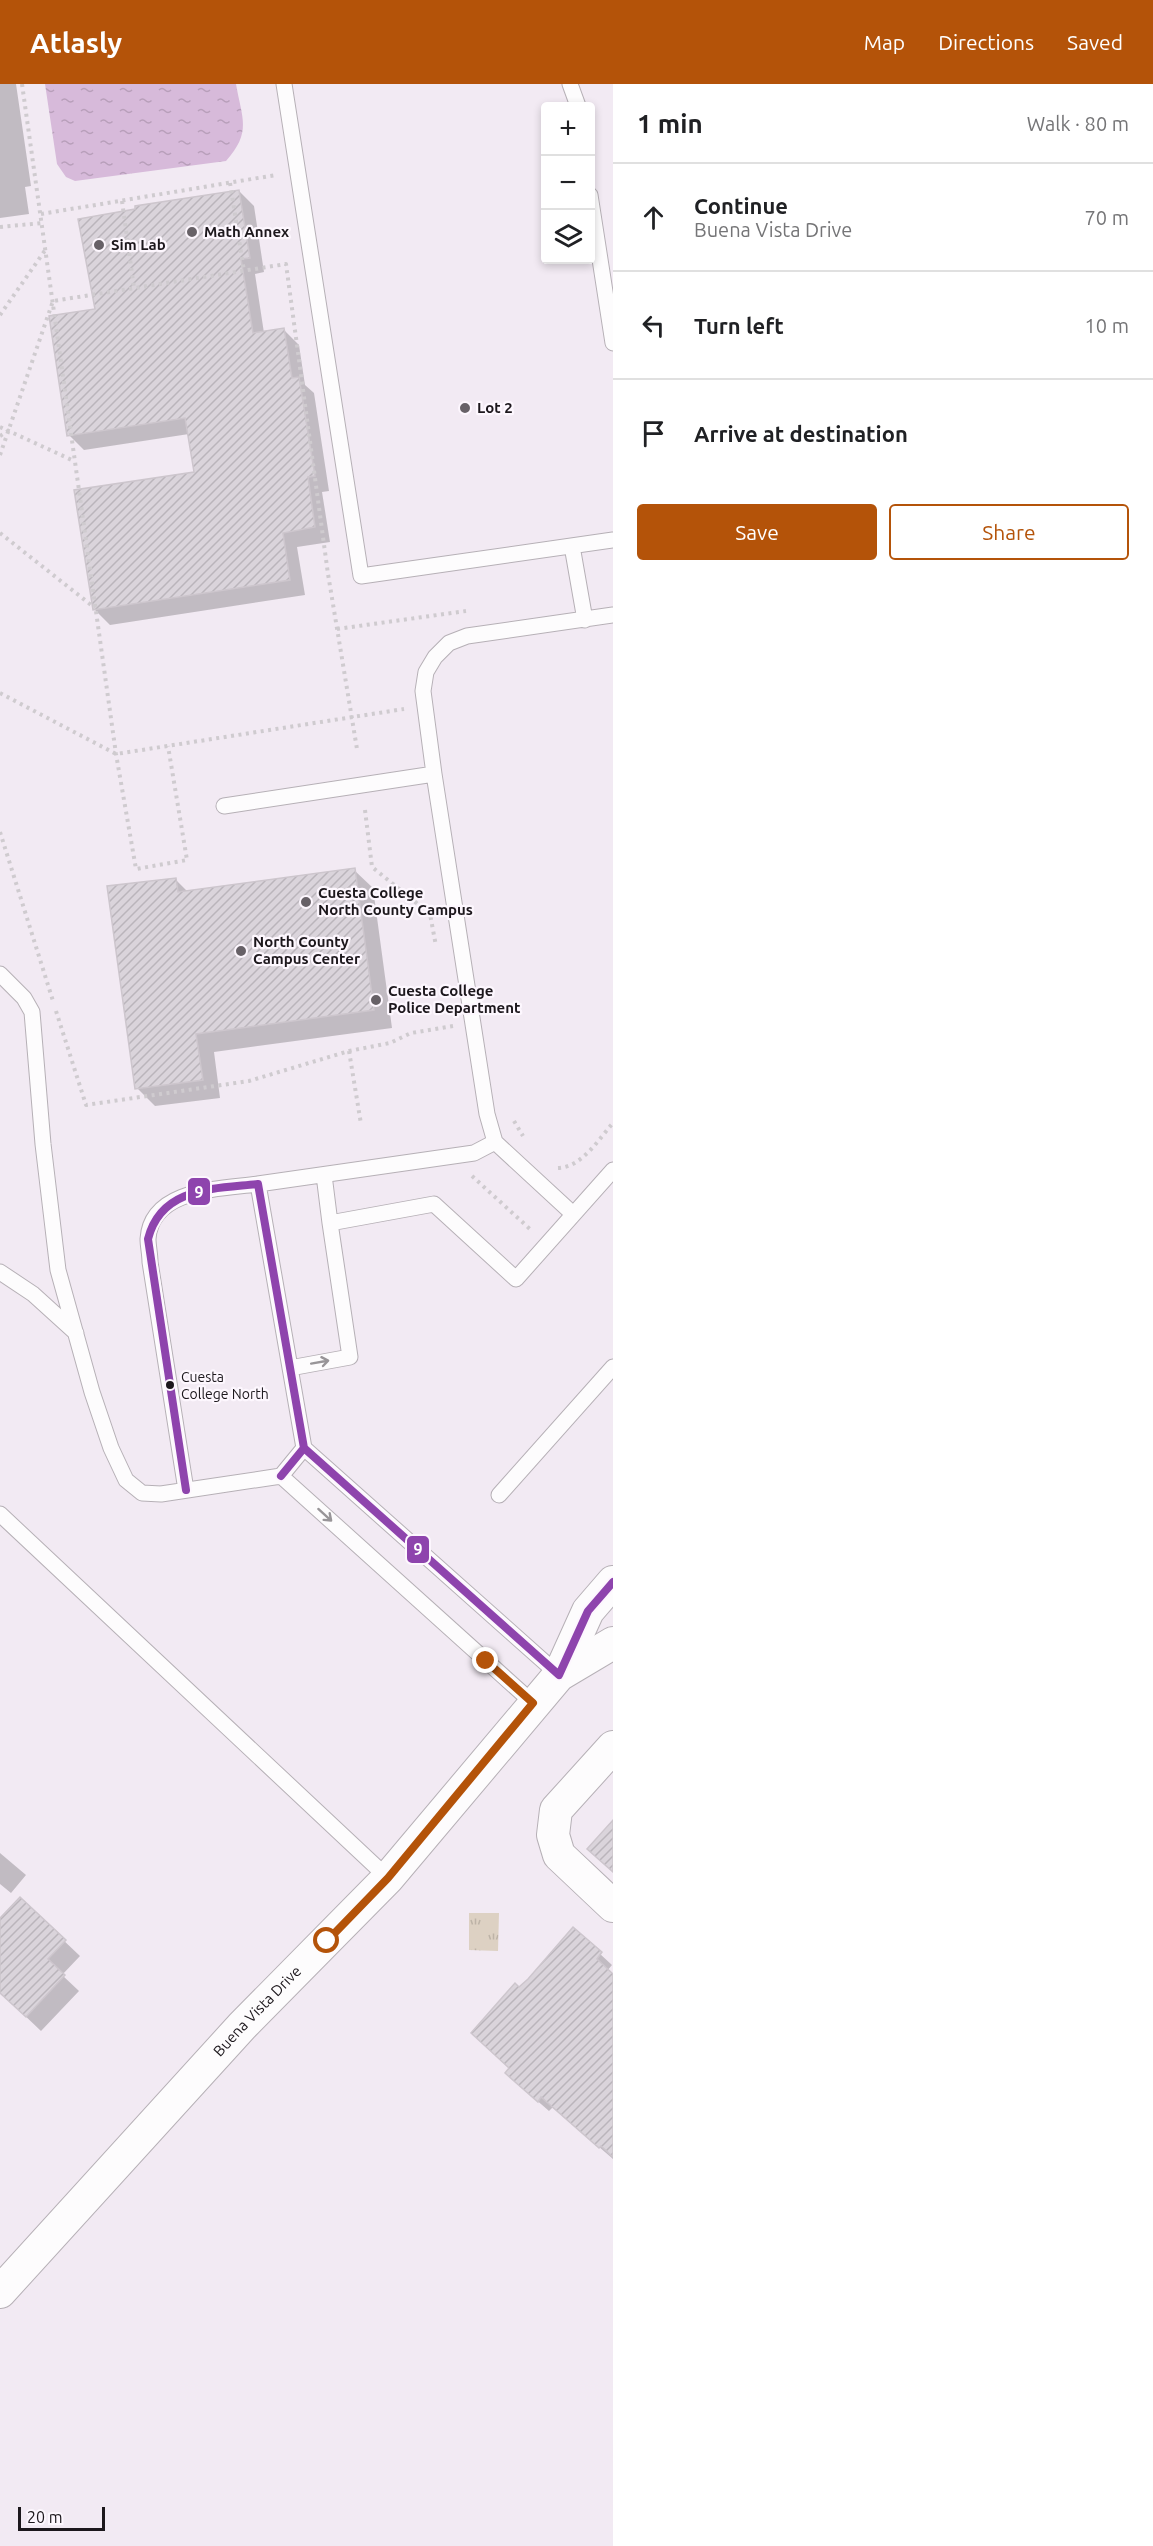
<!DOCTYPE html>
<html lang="en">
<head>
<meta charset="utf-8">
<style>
	:root { --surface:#fff; --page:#f2f2f2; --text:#202124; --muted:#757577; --line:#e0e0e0; --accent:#b45309 }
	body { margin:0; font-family:Ubuntu,sans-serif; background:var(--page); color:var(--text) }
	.controls { position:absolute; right:18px; top:18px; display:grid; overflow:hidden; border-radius:6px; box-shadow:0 3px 9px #0003 }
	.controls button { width:54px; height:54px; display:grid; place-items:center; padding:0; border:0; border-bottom:2px solid var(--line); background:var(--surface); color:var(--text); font:30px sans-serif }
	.scale { position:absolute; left:18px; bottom:15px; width:87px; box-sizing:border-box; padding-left:6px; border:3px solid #1c171c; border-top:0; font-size:16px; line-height:21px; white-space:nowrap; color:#1c171c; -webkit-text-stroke:4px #fdf7fe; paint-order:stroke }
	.stop { position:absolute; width:18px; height:18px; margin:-14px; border:4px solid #b45309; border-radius:50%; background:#fff }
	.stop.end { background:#b45309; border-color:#fff; box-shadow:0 2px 6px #0008 }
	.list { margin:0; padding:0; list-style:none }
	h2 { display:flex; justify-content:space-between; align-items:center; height:78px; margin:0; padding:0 24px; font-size:26px }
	h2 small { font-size:20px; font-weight:400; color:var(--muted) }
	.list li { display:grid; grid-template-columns:39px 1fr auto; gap:18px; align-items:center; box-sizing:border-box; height:108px; padding:0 24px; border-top:2px solid var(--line) }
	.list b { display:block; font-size:22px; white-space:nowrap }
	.list p { margin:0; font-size:20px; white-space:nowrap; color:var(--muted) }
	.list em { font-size:20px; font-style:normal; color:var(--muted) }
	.actions { display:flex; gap:12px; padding:18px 24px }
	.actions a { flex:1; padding:14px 0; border:2px solid var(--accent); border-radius:6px; text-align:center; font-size:21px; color:var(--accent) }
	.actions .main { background:var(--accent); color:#fff }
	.icon { flex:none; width:33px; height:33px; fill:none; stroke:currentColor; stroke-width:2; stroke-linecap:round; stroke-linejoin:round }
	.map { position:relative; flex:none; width:613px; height:2462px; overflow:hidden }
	header { display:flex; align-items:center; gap:36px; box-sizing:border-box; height:84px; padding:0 30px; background:var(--accent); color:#fff }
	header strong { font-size:28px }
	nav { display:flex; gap:33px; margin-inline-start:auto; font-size:21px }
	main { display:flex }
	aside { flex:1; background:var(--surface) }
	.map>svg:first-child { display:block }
	.park { fill:url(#park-tufts) }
	.water { fill:url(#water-ripples) }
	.shadow { fill:#0003 }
	.building { fill:url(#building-hatch); stroke:#cdc6cd; stroke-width:1.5 }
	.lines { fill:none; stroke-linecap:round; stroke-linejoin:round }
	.lane-casing { stroke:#b6b0b6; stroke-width:17 }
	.street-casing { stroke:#b6b0b6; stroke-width:34 }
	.path { stroke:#cfcbcf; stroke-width:4; stroke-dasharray:3 4.5; stroke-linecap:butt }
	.lane { stroke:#fdfcfd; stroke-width:15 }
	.street { stroke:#fdfcfd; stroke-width:32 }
	.bus-1-casing { stroke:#fdf7fe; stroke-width:12 }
	.bus-1 { stroke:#8e44ad; stroke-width:8 }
	.oneway { stroke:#989598 }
	.route { stroke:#b45309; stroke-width:8 }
	.poi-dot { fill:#676167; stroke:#fdf7fe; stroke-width:2 }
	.bus-dot { fill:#1c171c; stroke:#fdf7fe; stroke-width:2 }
	.labels { text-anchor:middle; stroke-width:4.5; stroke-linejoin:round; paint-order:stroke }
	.bus-label { font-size:14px; fill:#1c171c; stroke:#fdf7fe; text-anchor:start }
	.poi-label { font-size:15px; font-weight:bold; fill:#1c171c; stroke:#fdf7fe; text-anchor:start }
	.street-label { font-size:15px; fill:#1c171c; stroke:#fdf7fe }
	.line-badge { stroke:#fdf7fe; stroke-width:2 }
	.badge-label { font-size:16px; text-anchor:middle; font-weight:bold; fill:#fff }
</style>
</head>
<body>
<header>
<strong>Atlasly</strong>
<nav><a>Map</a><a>Directions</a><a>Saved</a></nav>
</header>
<main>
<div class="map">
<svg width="613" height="2462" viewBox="0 0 613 2462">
	<defs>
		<pattern id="park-tufts" width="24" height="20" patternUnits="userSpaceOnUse" patternTransform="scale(1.5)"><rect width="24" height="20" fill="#ddd1c3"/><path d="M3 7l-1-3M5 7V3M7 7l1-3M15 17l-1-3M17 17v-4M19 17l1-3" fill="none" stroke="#bdb3a7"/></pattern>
		<pattern id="water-ripples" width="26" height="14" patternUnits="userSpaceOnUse" patternTransform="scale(1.5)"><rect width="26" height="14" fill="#d7bada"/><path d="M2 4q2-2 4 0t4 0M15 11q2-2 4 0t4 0" fill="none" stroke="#b89fba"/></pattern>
		<pattern id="building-hatch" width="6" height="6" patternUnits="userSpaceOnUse" patternTransform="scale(1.5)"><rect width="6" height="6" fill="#dad4db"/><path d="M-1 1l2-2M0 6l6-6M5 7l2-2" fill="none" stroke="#bab5bb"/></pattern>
	</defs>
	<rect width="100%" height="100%" fill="#f2eaf3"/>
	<path class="park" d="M 469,1829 L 499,1829 L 498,1867 L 469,1866 Z"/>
	<path class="water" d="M 45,0 L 236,0 C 242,35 252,48 226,77 L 75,97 L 66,93 L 57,80 Z"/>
	<path class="shadow" d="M 0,0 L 16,0 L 31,102 L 25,103 L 29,130 L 0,134 Z
		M 239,107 L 254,122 L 264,188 L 255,190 L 264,249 L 284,246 L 299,261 L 305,301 L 314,309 L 329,407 L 322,408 L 330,458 L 297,463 L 305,511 L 110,541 L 95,526 L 195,389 L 189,350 L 84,366 L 69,351 L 97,226 Z
		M 354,786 L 373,804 L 392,944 L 214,968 L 220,1014 L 155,1022 L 137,1004 L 175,795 L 188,808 Z
		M 0,1769 L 26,1791 L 11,1809 L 0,1800 Z
		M 20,1815 L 80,1872 L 62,1891 L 79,1907 L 41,1947 L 0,1908 L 0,1836 Z
		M 573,1845 L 612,1881 L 607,1887 L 613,1892 L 613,2075 L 553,2023 L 549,2027 L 518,2000 L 510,1984 L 520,1905 Z"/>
	<path class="building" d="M 239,106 L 250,174 L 241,175 L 253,249 L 284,244 L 292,294 L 299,293 L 315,392 L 308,393 L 315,443 L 283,449 L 290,496 L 93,526 L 74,406 L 194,388 L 185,334 L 67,352 L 49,232 L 95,225 L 78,135 L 135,125 L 135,122 Z
		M 355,784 L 374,926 L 196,950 L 203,996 L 135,1005 L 107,802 L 176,794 L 178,808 Z
		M 613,1736 L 613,1788 L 587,1765 Z
		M 20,1813 L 66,1856 L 48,1875 L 65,1891 L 26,1933 L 0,1909 L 0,1834 Z
		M 573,1843 L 602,1868 L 597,1875 L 613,1890 L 613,2073 L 601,2062 L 599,2064 L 541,2013 L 538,2018 L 505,1989 L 509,1984 L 471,1949 L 515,1899 L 519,1903 L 528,1895 Z"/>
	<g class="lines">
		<defs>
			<path id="lane" d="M 284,0 L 361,492 L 613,456
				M 570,0 L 578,22
				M 590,111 L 613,259
				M 572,462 L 585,536
				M 224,722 L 434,690
				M 0,890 L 24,914 L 32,928 L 43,1060 L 58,1186 L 92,1308 L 111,1364 L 126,1396 L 142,1409 L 161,1410 L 281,1392 L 304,1364 L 559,1591
				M 324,1091 L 330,1139 L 434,1120 L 516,1195 L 613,1086
				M 258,1100 L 474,1069 L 495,1058
				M 573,1130 L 495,1058 L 487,1030 L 434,690 L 423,607 L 426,588 L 435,573 L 449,559 L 467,552 L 613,531
				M 0,1188 L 33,1210 L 76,1249
				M 290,1284 L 350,1273 L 330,1139
				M 281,1392 L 533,1619
				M 186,1406 L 150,1178 C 150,1170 148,1162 148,1155 C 151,1104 222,1105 258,1100 L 304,1364
				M 499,1411 L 613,1283
				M 0,1430 L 388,1794"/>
			<g id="street">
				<path d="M 559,1591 L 588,1527 L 613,1498"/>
				<path d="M 613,1663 L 556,1726 L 553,1751 L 559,1771 L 613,1822"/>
				<path id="s1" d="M 0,2208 L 242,1942 L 388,1794 L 559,1591 L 613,1559"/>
			</g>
		</defs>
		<use href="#lane" class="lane-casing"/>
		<use href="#street" class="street-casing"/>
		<path class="path" d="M 22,0 L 116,670 L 136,785 L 187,776 L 168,662
			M 230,99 L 244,187
			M 122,117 L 134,204
			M 41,130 L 276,91
			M 0,143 L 42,139
			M 0,231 L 46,165
			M 0,343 L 74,377
			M 0,352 L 8,347
			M 0,371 L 53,217 L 286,180 L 328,490 L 357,665
			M 0,449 L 95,524
			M 337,545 L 466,527
			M 0,609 L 116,670 L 404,625
			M 365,726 L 372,783 L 430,830 L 436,862
			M 0,748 L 53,917
			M 56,927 L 86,1021 L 249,997 L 349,967 L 390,959 L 411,949 L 453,942
			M 349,967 L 361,1040
			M 514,1037 L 523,1052
			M 558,1084 C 582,1083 598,1056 613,1039
			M 472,1092 L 531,1146"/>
		<use href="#lane" class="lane"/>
		<use href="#street" class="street"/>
		<defs>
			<path id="bus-1" d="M 281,1392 L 304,1364 L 559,1591
				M 186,1406 L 148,1155 C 161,1103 213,1105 258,1100 L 304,1364
				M 559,1591 L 588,1527 L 613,1498"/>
		</defs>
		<use href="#bus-1" class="bus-1-casing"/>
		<use href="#bus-1" class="bus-1"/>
	</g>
	<defs><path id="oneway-shaft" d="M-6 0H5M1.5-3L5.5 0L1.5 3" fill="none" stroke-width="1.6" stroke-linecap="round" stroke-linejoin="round" transform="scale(1.5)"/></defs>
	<g class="oneway">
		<use href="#oneway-shaft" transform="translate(320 1278) rotate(-10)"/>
		<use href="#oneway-shaft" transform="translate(325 1431) rotate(42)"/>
	</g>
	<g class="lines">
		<path class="route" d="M 327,1857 L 388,1794 L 533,1619 L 486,1577"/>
	</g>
	<g class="poi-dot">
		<circle cx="192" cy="148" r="6"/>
		<circle cx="99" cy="161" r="6"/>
		<circle cx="465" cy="324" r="6"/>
		<circle cx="306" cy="818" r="6"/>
		<circle cx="241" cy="867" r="6"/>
		<circle cx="376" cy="916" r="6"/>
	</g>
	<circle class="bus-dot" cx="170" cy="1301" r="5"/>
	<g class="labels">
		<g class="bus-label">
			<text x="181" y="1298">Cuesta<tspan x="181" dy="17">College North</tspan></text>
		</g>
		<g class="poi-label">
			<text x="204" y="153">Math Annex</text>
			<text x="111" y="166">Sim Lab</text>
			<text x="477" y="329">Lot 2</text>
			<text x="318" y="814">Cuesta College<tspan x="318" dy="17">North County Campus</tspan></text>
			<text x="253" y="863">North County<tspan x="253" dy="17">Campus Center</tspan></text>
			<text x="388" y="912">Cuesta College<tspan x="388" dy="17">Police Department</tspan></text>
		</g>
		<g class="street-label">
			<text dy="5" stroke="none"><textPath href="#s1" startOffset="381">Buena Vista Drive</textPath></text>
		</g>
	</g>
	<g class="line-badge">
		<rect x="187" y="1093" width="24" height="29" rx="6" fill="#8e44ad"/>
		<rect x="406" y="1451" width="24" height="29" rx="6" fill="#8e44ad"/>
	</g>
	<g class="badge-label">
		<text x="199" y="1114">9</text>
		<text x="418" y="1471">9</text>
	</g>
</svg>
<div class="controls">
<button>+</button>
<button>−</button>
<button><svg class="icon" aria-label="layers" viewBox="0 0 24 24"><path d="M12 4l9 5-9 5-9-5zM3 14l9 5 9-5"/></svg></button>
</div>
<div class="scale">20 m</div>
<div class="stop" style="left:327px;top:1857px"></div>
<div class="stop end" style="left:486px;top:1577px"></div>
</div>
<aside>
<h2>1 min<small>Walk · 80 m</small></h2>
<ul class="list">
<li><svg class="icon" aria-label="ahead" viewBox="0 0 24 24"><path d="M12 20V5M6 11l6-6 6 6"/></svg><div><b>Continue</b><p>Buena Vista Drive</p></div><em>70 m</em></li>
<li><svg class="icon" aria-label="left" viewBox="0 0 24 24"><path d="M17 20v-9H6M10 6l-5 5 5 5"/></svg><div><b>Turn left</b></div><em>10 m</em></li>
<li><svg class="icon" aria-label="arrive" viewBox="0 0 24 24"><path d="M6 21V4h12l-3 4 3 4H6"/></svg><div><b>Arrive at destination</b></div></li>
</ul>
<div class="actions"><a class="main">Save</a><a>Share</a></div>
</aside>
</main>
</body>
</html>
